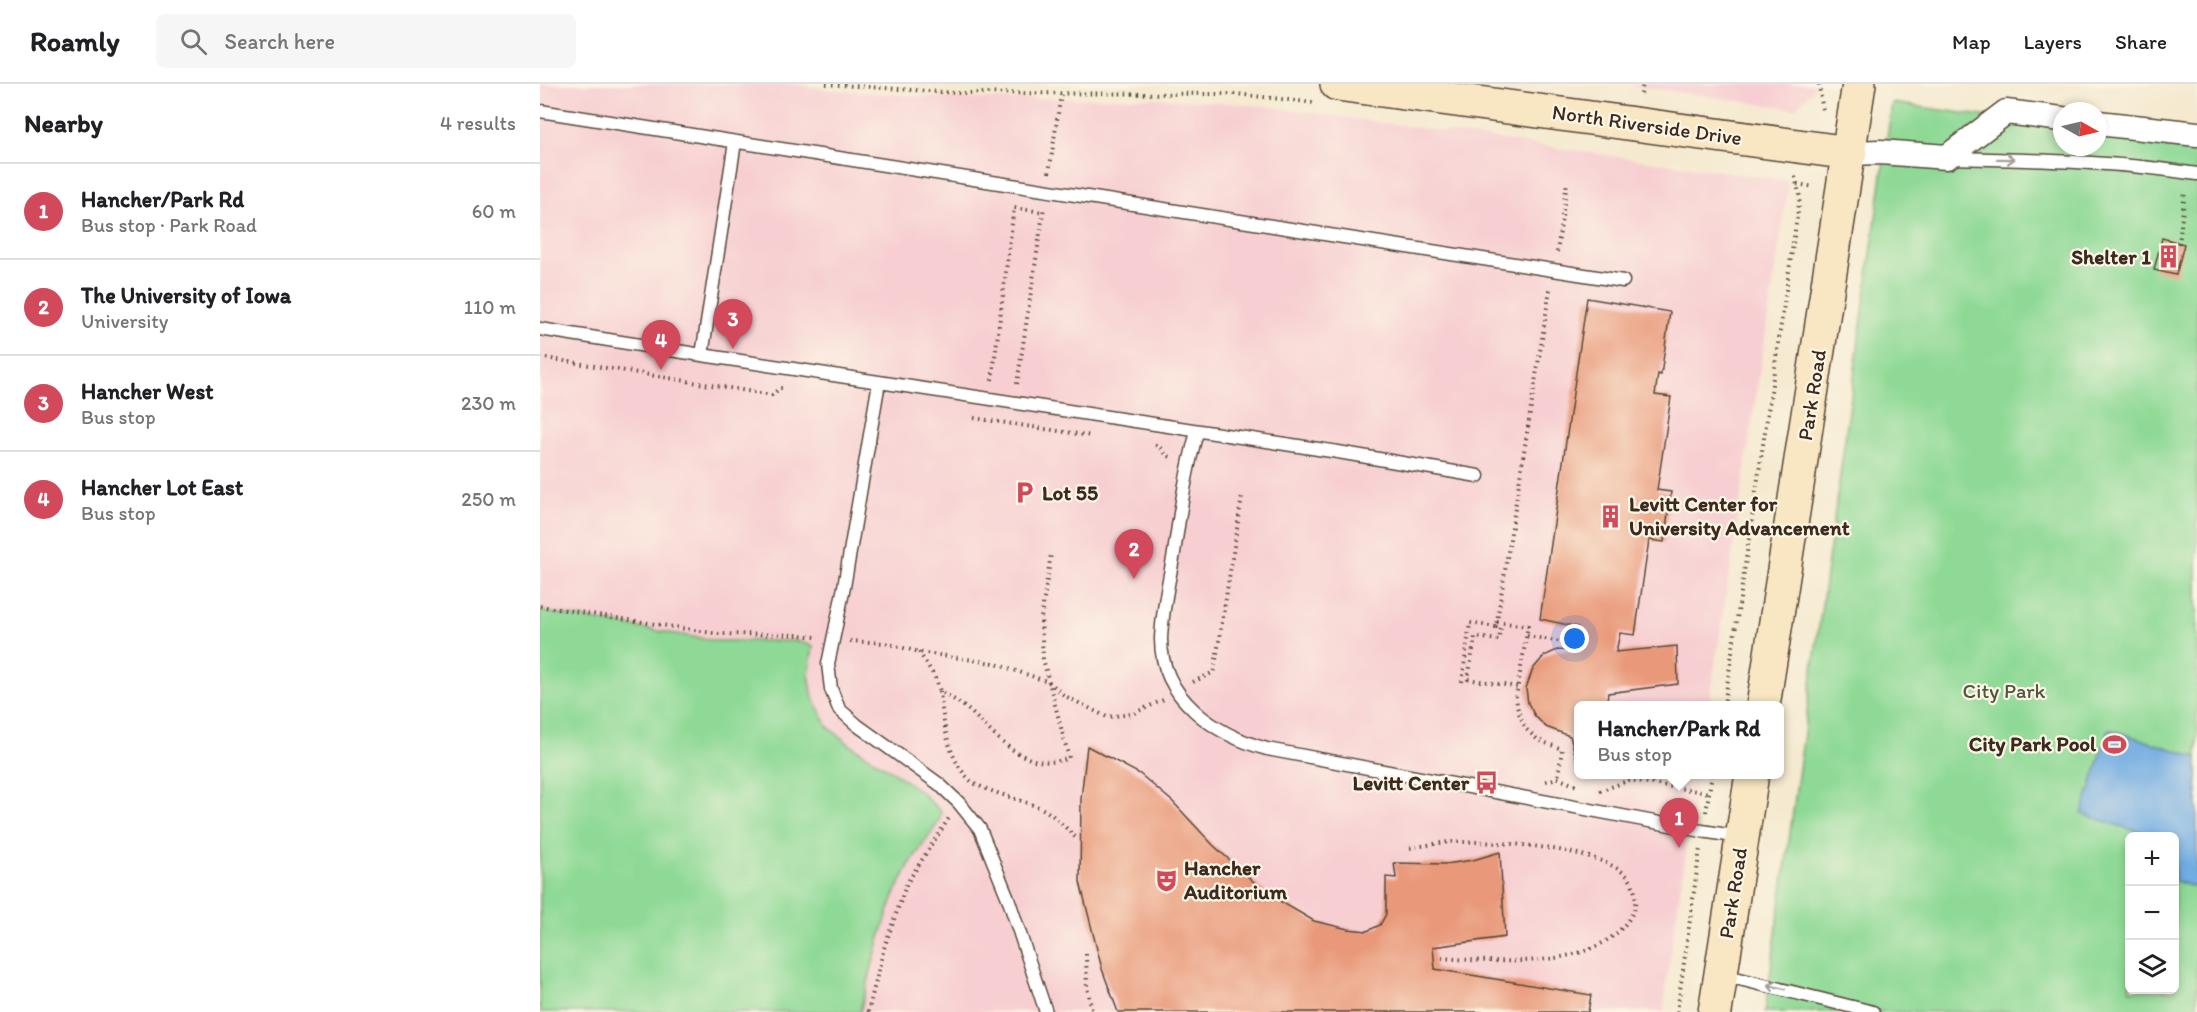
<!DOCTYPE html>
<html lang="en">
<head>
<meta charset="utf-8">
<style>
	:root { --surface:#fff; --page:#f6f6f6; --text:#202124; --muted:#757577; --line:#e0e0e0; --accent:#d1495b }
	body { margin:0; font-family:Itim,sans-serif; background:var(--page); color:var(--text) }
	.controls { position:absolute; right:18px; bottom:18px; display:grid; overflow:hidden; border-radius:9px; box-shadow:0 3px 9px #0003 }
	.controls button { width:54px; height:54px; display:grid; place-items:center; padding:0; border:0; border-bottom:2px solid var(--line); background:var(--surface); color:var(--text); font:30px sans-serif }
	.compass { position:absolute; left:1513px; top:18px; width:54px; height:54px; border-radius:50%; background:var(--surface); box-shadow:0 3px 9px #0003; rotate:98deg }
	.you { position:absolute; left:1035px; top:555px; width:21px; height:21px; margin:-15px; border:4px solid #fff; border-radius:50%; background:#1a73e8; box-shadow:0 0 0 9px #1a73e833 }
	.badge { display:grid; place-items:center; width:39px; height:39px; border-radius:50%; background:var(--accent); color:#fff; font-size:20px; font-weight:700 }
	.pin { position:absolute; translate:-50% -50px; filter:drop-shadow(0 2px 3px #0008) }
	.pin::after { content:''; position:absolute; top:32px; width:21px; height:18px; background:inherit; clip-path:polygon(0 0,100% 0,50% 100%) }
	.popup { position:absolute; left:1034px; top:617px; width:210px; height:78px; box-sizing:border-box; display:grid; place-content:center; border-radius:9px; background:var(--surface); filter:drop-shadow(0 2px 4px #0005); font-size:20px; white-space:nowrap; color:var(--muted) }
	.popup b { font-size:22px; color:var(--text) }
	.popup::after { content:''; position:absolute; left:50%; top:100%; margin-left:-12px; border:12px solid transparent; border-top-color:var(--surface) }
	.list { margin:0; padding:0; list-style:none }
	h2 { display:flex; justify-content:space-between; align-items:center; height:78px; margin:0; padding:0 24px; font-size:26px }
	h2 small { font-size:20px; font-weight:400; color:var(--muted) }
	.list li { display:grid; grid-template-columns:39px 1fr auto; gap:18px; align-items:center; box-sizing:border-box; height:96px; padding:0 24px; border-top:2px solid var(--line) }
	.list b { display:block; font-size:22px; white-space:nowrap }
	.list p { margin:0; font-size:20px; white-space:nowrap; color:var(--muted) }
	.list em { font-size:20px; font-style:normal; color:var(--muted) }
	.icon { flex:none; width:33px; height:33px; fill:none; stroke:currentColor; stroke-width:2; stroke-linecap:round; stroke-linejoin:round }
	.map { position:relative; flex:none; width:1657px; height:928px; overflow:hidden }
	header { display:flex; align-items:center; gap:36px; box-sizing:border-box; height:84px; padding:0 30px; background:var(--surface); border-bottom:2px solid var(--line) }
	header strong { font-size:28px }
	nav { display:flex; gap:33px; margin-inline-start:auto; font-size:21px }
	.search { width:420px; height:54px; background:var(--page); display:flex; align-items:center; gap:15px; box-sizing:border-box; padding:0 21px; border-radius:9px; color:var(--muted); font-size:22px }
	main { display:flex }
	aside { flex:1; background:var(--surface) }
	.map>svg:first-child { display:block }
	.built { fill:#f7cfd2 }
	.green { fill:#8ed995; stroke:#64825a; stroke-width:1.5; fill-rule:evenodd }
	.water { fill:#71ace2; stroke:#566b80; stroke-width:1.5 }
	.building { fill:#e99979 }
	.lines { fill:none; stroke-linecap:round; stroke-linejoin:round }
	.lane-casing { stroke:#574739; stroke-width:15 }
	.street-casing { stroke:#574739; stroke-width:27 }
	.secondary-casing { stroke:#574739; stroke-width:36 }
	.path { stroke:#574739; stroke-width:4; stroke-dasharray:1.5 4.5; stroke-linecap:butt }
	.lane { stroke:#fff; stroke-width:12 }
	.street { stroke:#fff; stroke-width:24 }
	.secondary { stroke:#f9e7c3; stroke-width:33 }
	.oneway { stroke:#a79f9a }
	.labels { text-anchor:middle; stroke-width:4.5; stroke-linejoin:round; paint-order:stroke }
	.street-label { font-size:21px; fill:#3b2a1e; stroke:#fcf5e5 }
	.poi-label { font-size:21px; font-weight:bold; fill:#3b2a1e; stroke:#fcf5e5; text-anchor:end }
	.park-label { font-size:21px; fill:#50563c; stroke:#fcf5e5 }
</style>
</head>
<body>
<header>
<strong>Roamly</strong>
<div class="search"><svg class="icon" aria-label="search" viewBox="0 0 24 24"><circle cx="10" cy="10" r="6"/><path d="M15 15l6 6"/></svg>Search here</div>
<nav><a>Map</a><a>Layers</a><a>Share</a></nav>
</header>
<main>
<aside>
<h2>Nearby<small>4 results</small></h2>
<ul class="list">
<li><span class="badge">1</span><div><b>Hancher/Park Rd</b><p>Bus stop · Park Road</p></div><em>60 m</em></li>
<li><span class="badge">2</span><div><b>The University of Iowa</b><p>University</p></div><em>110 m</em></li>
<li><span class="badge">3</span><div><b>Hancher West</b><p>Bus stop</p></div><em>230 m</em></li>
<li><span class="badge">4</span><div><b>Hancher Lot East</b><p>Bus stop</p></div><em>250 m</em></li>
</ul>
</aside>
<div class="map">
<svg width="1657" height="928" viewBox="0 0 1657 928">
	<rect width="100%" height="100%" fill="#fcf5e5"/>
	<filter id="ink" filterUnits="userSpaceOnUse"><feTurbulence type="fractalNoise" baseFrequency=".0167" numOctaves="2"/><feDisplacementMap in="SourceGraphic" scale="12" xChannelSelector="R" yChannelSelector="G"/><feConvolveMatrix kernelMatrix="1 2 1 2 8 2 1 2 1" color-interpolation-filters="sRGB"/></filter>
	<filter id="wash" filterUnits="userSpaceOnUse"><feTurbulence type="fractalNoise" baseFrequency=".008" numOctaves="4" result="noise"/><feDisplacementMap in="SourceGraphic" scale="24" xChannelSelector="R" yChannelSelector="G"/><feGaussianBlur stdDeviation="1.35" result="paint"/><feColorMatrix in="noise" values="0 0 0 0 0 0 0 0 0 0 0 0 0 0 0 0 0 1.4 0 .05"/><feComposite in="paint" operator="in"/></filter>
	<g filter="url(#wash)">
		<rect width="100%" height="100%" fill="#f5ead0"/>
		<path class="built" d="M 0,0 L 254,0 L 292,6 L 372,12 L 444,15 L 616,14 L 724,22 L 1249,97 L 1169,621 L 1038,622 L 1038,690 L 1158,691 L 1127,893 L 1124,928 L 0,928 Z
			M 1081,0 L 1278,0 L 1255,25 Z"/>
		<path class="green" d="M 1352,19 L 1522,43 L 1522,63 L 1558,63 L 1558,49 L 1657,63 L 1657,928 L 1225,928 ZM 1590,752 L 1634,752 L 1634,906 L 1590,906 Z
			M 0,527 L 177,557 L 256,557 L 273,562 L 269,591 L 273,614 L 288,643 L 310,661 L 352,687 L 382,709 L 401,728 L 399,737 L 369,781 L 353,814 L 339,856 L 320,928 L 0,928 Z"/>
		<path class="water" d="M 1569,645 L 1657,673 L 1657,804 L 1635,797 L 1634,752 L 1611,752 L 1542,730 Z"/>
		<g id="blocks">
			<path class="building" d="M 1622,154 L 1644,160 L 1636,191 L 1614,186 Z
				M 1047,214 L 1130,228 L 1121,291 L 1118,290 L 1115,311 L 1131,313 L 1117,406 L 1131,408 L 1124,458 L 1109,456 L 1095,551 L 1080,549 L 1076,568 L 1137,562 L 1138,600 L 1068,609 L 1066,622 L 1038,622 L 1038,680 L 1030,652 L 1006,643 L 995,632 L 988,619 L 986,604 L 993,585 L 1004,572 L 1017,566 L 1034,567 L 1038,543 L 1000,535 Z
				M 547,662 L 600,690 L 633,718 L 673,761 L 726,809 L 774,837 L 808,845 L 827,847 L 840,841 L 846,830 L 846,793 L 856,794 L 854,779 L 906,780 L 933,776 L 960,768 L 965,853 L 893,863 L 895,885 L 1051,911 L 1048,928 L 578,928 L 562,885 L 540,798 L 541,715 Z"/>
		</g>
	</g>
	<g filter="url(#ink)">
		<use href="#blocks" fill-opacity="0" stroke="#574739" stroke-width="1.5"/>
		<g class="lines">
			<defs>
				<path id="lane" d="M 0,27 L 1083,197
					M 1412,74 C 1494,76 1576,77 1657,90
					M 0,245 L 162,271 L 798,368 L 938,392
					M 162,271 L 195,58
					M 339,298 L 304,503 L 288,580 L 291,605 L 299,625 L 317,641 L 399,700 L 419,719 L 440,745 L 468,814 L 506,928
					M 657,348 C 646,387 640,428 634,469 C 629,497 622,526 621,555 C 621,615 676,651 727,665 L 1162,747 L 1200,753
					M 1183,891 L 1333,928"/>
				<path id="street" d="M 1558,39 L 1657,50
					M 1310,69 L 1340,68 L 1407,73 L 1466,28 L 1522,35"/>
				<path id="secondary" d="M 797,0 L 1310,69
					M 1223,622 L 1319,0
					M 1175,928 L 1212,690"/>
			</defs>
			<use href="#lane" class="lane-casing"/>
			<use href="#street" class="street-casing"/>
			<use href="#secondary" class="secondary-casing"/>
			<path class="path" d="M 286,0 L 417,9 L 696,10 L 776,19
				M 1279,0 L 1283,29
				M 1101,10 L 1103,0
				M 509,89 L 521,10
				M 1257,100 L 1274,103
				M 1639,160 L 1645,107
				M 1017,168 L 1027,98
				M 0,273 L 232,311 L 240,304 L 242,304
				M 452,296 L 474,124 L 503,128
				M 477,300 L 504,123
				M 434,334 L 551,352
				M 615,361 C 622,362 624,372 632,373
				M 0,522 L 179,550 L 260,551 L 276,553
				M 957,538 L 988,542 L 976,613 L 978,627 L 986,645 L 998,656 L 1022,665 L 1018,694
				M 956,543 L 961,544 L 959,556 L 935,553 L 928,595 L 978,603
				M 987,552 L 1033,560
				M 310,557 L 345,559 L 379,568 L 453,579 L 509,598 L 525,612 L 567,633 L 592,630 L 623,616
				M 379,568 L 395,593 L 400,607 C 412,614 424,621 434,631 C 460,657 488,689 529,674 L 503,575 L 501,534 L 511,470
				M 653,598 L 674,588 L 702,413
				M 922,598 L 930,539 L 956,543 L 1010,205
				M 400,607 C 403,637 407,675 431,697 C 440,705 481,716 496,722 C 512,728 523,741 535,753
				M 1184,622 L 1260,113 L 1254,89
				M 1006,697 L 1018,694 L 1039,703
				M 1060,707 L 1090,696 L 1169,709
				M 1166,728 L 1172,690
				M 870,764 C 884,762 900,758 915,758 C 956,757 1058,763 1087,792 C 1096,802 1098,819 1092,830 C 1060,888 958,878 902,874
				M 546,870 L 547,903 L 552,928
				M 328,928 L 344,864 L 367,799 L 409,734
				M 1137,928 L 1160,765"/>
			<use href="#lane" class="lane"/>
			<use href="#street" class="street"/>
			<use href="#secondary" class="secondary"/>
		</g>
		<defs><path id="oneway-shaft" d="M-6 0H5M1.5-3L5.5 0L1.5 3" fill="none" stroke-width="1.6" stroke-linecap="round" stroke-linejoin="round" transform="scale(1.5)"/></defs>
		<g class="oneway">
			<use href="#oneway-shaft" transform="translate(1466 75) rotate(1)"/>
			<use href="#oneway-shaft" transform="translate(1236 903) rotate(-166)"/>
		</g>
	</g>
	<defs>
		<symbol id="building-bare" viewBox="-9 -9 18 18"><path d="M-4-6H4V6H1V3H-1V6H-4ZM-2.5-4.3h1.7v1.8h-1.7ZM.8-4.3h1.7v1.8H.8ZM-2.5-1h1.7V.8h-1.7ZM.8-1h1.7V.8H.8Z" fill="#d1495b" stroke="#fcf5e5" stroke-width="2.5" paint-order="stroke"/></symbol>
		<symbol id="parking-bare" viewBox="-9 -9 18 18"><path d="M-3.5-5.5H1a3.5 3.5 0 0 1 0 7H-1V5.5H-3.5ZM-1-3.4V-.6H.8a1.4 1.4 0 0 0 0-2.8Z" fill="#d1495b" stroke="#fcf5e5" stroke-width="2.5" paint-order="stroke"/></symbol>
		<symbol id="stadium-bare" viewBox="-9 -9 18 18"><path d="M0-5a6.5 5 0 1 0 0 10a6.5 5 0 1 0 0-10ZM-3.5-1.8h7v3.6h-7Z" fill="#d1495b" stroke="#fcf5e5" stroke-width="2.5" paint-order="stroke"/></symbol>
		<symbol id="bus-bare" viewBox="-9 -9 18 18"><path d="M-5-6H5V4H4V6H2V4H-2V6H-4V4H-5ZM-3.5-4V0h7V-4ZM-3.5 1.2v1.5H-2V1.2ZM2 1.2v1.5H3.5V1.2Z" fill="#d1495b" stroke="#fcf5e5" stroke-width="2.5" paint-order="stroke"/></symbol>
		<symbol id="theatre-bare" viewBox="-9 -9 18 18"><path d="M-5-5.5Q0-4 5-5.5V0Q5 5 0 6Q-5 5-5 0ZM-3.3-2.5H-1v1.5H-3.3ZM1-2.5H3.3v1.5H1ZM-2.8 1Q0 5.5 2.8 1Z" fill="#d1495b" stroke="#fcf5e5" stroke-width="2.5" paint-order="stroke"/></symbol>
	</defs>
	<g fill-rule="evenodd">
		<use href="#building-bare" x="1612" y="156" width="33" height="33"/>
		<use href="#parking-bare" x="468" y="392" width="33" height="33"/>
		<use href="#building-bare" x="1054" y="416" width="33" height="33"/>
		<use href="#stadium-bare" x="1558" y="644" width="33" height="33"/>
		<use href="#bus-bare" x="930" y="682" width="33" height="33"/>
		<use href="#theatre-bare" x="610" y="780" width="33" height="33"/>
	</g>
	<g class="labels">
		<g class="street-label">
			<text transform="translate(1107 41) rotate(8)" y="7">North Riverside Drive</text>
			<text transform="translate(1272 311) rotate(-81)" y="7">Park Road</text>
			<text transform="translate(1193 809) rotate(-81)" y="7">Park Road</text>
		</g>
		<g class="poi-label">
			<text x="1611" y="180">Shelter 1</text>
			<text x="502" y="416" text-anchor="start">Lot 55</text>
			<text x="1089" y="427" text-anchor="start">Levitt Center for<tspan x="1089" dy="24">University Advancement</tspan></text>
			<text x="1556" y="667">City Park Pool</text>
			<text x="929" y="706">Levitt Center</text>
			<text x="644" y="791" text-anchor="start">Hancher<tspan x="644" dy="24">Auditorium</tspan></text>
		</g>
		<g class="park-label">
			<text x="1464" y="614">City Park</text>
		</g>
	</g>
</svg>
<div class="controls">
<button>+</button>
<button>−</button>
<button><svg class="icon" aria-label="layers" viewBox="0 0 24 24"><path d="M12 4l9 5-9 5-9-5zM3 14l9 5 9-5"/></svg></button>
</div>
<svg class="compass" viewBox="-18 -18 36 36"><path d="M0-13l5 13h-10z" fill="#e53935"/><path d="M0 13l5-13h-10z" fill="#757577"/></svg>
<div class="you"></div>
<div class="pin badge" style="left:1139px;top:764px">1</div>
<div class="popup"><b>Hancher/Park Rd</b>Bus stop</div>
<div class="pin badge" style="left:594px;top:495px">2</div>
<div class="pin badge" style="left:193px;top:265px">3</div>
<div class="pin badge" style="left:121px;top:286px">4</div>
</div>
</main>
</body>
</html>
